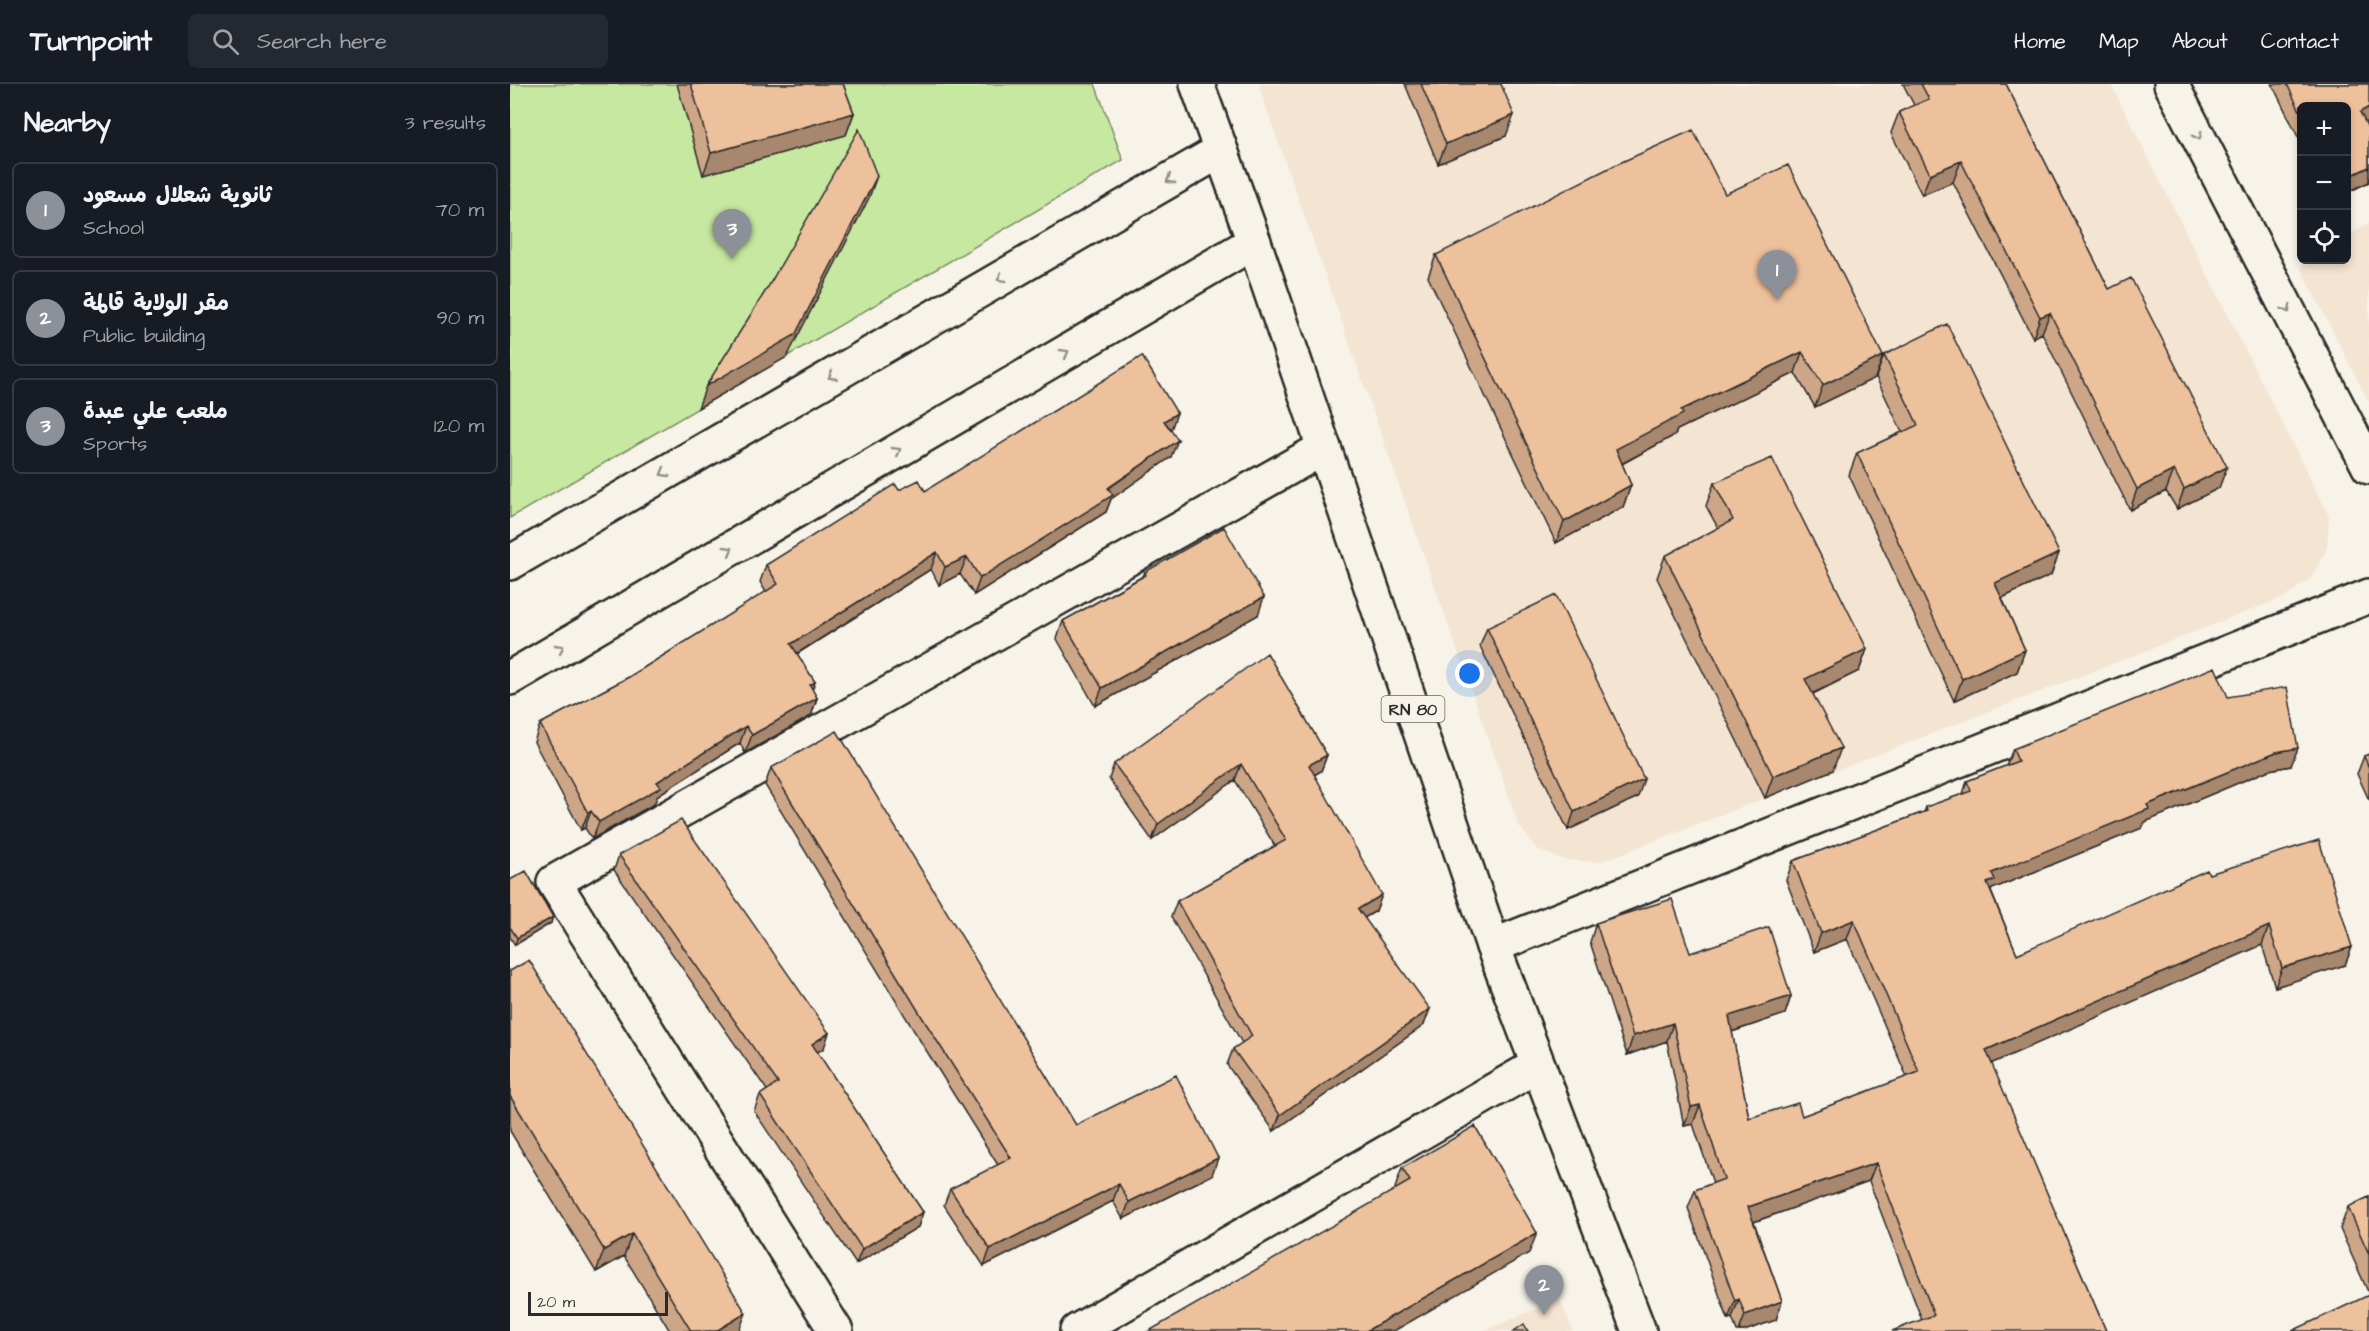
<!DOCTYPE html>
<html lang="en">
<head>
<meta charset="utf-8">
<style>
	:root { --surface:#171b24; --page:#242831; --text:#f1f3f6; --muted:#9ea1a6; --line:#363941; --accent:#8c9099 }
	body { margin:0; font-family:"Architects Daughter","Playpen Sans Arabic",sans-serif; background:var(--page); color:var(--text) }
	.controls { position:absolute; right:18px; top:18px; display:grid; overflow:hidden; border-radius:9px; box-shadow:0 3px 9px #0003 }
	.controls button { width:54px; height:54px; display:grid; place-items:center; padding:0; border:0; border-bottom:2px solid var(--line); background:var(--surface); color:var(--text); font:30px sans-serif }
	.scale { position:absolute; left:18px; bottom:15px; width:140px; box-sizing:border-box; padding-left:6px; border:3px solid #2b2b2b; border-top:0; font-size:16px; line-height:21px; white-space:nowrap; color:#2b2b2b; -webkit-text-stroke:4px #f7f3e8; paint-order:stroke }
	.you { position:absolute; left:960px; top:590px; width:21px; height:21px; margin:-15px; border:4px solid #fff; border-radius:50%; background:#1a73e8; box-shadow:0 0 0 9px #1a73e833 }
	.badge { display:grid; place-items:center; width:39px; height:39px; border-radius:50%; background:var(--accent); color:#fff; font-size:20px; font-weight:700 }
	.pin { position:absolute; translate:-50% -50px; filter:drop-shadow(0 2px 3px #0008) }
	.pin::after { content:''; position:absolute; top:32px; width:21px; height:18px; background:inherit; clip-path:polygon(0 0,100% 0,50% 100%) }
	.list { margin:0; padding:0; list-style:none }
	h2 { display:flex; justify-content:space-between; align-items:center; height:78px; margin:0; padding:0 24px; font-size:26px }
	h2 small { font-size:20px; font-weight:400; color:var(--muted) }
	.list li { display:grid; grid-template-columns:39px 1fr auto; gap:18px; align-items:center; box-sizing:border-box; height:96px; margin:0 12px 12px; padding:0 12px; border:2px solid var(--line); border-radius:9px }
	.list b { display:block; font-size:22px; white-space:nowrap }
	.list p { margin:0; font-size:20px; white-space:nowrap; color:var(--muted) }
	.list em { font-size:20px; font-style:normal; color:var(--muted) }
	.icon { flex:none; width:33px; height:33px; fill:none; stroke:currentColor; stroke-width:2; stroke-linecap:round; stroke-linejoin:round }
	.map { position:relative; flex:none; width:1859px; height:1247px; overflow:hidden }
	header { display:flex; align-items:center; gap:36px; box-sizing:border-box; height:84px; padding:0 30px; background:var(--surface); border-bottom:2px solid var(--line) }
	header strong { font-size:28px }
	nav { display:flex; gap:33px; margin-inline-start:auto; font-size:21px }
	.search { width:420px; height:54px; background:var(--page); display:flex; align-items:center; gap:15px; box-sizing:border-box; padding:0 21px; border-radius:9px; color:var(--muted); font-size:22px }
	main { display:flex }
	aside { flex:1; background:var(--surface) }
	.map>svg:first-child { display:block }
	.built { fill:#f4e4d2 }
	.green { fill:#c7e8a1; stroke:#798a66; stroke-width:1.5 }
	.lines { fill:none; stroke-linecap:round; stroke-linejoin:round }
	.street-casing { stroke:#2b2b2b; stroke-width:38 }
	.secondary-casing { stroke:#2b2b2b; stroke-width:38 }
	.primary-casing { stroke:#2b2b2b; stroke-width:38 }
	.street { stroke:#f7f3e8; stroke-width:33 }
	.secondary { stroke:#f7f3e8; stroke-width:33 }
	.primary { stroke:#f7f3e8; stroke-width:33 }
	.wall { fill:#cda687; stroke:#2b2b2b; stroke-width:1.5 }
	.shaded-wall { fill:#a7876e; stroke:#2b2b2b; stroke-width:1.5 }
	.building { fill:#eec19d; stroke:#2b2b2b; stroke-width:1.5 }
	.oneway { stroke:#918f8a }
	.labels { text-anchor:middle; stroke-width:6; stroke-linejoin:round; paint-order:stroke }
	.shield { fill:#f7f3e8; stroke:#686764; stroke-width:1.5 }
	.shield-label { font-size:16px; font-weight:bold; fill:#2b2b2b }
</style>
</head>
<body>
<header>
<strong>Turnpoint</strong>
<div class="search"><svg class="icon" aria-label="search" viewBox="0 0 24 24"><circle cx="10" cy="10" r="6"/><path d="M15 15l6 6"/></svg>Search here</div>
<nav><a>Home</a><a>Map</a><a>About</a><a>Contact</a></nav>
</header>
<main>
<aside>
<h2>Nearby<small>3 results</small></h2>
<ul class="list">
<li><span class="badge">1</span><div><b>ثانوية شعلال مسعود</b><p>School</p></div><em>70 m</em></li>
<li><span class="badge">2</span><div><b>مقر الولاية قالمة</b><p>Public building</p></div><em>90 m</em></li>
<li><span class="badge">3</span><div><b>ملعب علي عبدة</b><p>Sports</p></div><em>120 m</em></li>
</ul>
</aside>
<div class="map">
<svg width="1859" height="1247" viewBox="0 0 1859 1247">
	<rect width="100%" height="100%" fill="#f7f3e8"/>
	<filter id="ink" filterUnits="userSpaceOnUse"><feTurbulence type="fractalNoise" baseFrequency=".0167" numOctaves="2"/><feDisplacementMap in="SourceGraphic" scale="12" xChannelSelector="R" yChannelSelector="G"/><feConvolveMatrix kernelMatrix="1 2 1 2 8 2 1 2 1" color-interpolation-filters="sRGB"/></filter>
	<g filter="url(#ink)">
		<path class="built" d="M 748,0 L 1601,0 L 1819,432 L 1817,464 L 1802,493 L 1777,512 L 1090,778 L 1054,776 L 1027,765 L 1009,742 Z
			M 1859,138 L 1859,318 L 1790,183 L 1802,176 L 1836,176 L 1837,153 Z
			M 1050,1215 L 1063,1247 L 973,1247 Z"/>
		<path class="green" d="M 0,0 L 585,0 L 613,76 L 0,434 Z"/>
		<g class="lines">
			<defs>
				<path id="street" d="M 983,862 L 1859,512
					M 326,1247 L 44,798 L 814,364
					M 567,1247 L 1028,981"/>
				<path id="secondary" d="M 1661,0 L 1859,383
					M 0,479 L 710,67
					M 0,594 L 744,158"/>
				<path id="primary" d="M 687,0 L 744,158 L 983,862 L 1129,1247"/>
			</defs>
			<use href="#street" class="street-casing"/>
			<use href="#secondary" class="secondary-casing"/>
			<use href="#primary" class="primary-casing"/>
			<use href="#street" class="street"/>
			<use href="#secondary" class="secondary"/>
			<use href="#primary" class="primary"/>
		</g>
		<path class="wall" d="M 167,0 L 333,0 L 344,29 L 336,51 L 193,91 Z
			M 895,0 L 991,0 L 996,52 L 928,80 Z
			M 1393,0 L 1496,0 L 1599,205 L 1709,404 L 1667,425 L 1656,407 L 1620,426 L 1532,249 L 1523,254 L 1443,98 L 1412,111 L 1381,49 L 1389,28 L 1404,21 Z
			M 1762,0 L 1859,0 L 1855,39 L 1859,46 L 1859,98 L 1836,109 L 1836,22 L 1791,22 L 1791,59 Z
			M 1215,110 L 1365,294 L 1305,323 L 1285,289 L 1167,346 L 1165,351 L 1112,380 L 1121,401 L 1113,423 L 1046,459 L 918,193 L 926,171 Z
			M 1374,271 L 1541,491 L 1492,514 L 1515,566 L 1507,588 L 1444,617 L 1339,391 L 1347,369 L 1392,348 L 1366,293 Z
			M 660,346 L 661,373 L 601,415 L 596,428 L 464,511 L 450,490 L 429,501 L 421,485 L 287,570 L 305,598 L 302,606 L 307,614 L 301,632 L 235,669 L 230,659 L 148,711 L 144,720 L 82,755 L 75,744 L 71,746 L 24,658 L 30,640 L 119,593 L 256,508 L 250,498 L 256,481 L 389,406 L 415,407 Z
			M 1204,399 L 1357,565 L 1349,587 L 1303,610 L 1323,686 L 1255,714 L 1147,494 L 1155,472 L 1208,444 L 1196,422 Z
			M 635,488 L 748,531 L 585,622 L 547,555 L 553,537 L 633,492 Z
			M 977,544 L 1128,713 L 1058,746 L 970,562 Z
			M 1718,613 L 1781,682 L 1759,686 L 1635,738 L 1632,744 L 1482,805 L 1481,807 L 1507,870 L 1699,790 L 1842,863 L 1835,881 L 1765,903 L 1752,861 L 1481,979 L 1596,1247 L 1412,1236 L 1359,1097 L 1244,1138 L 1272,1217 L 1266,1236 L 1234,1247 L 1227,1247 L 1222,1234 L 1218,1235 L 1178,1124 L 1185,1106 L 1203,1099 L 1183,1040 L 1174,1042 L 1157,957 L 1117,971 L 1080,858 L 1086,839 L 1180,869 L 1281,912 L 1275,930 L 1222,948 L 1239,1034 L 1292,1032 L 1397,993 L 1337,855 L 1304,868 L 1276,796 L 1283,777 L 1414,728 L 1416,723 L 1453,710 L 1457,697 L 1496,682 L 1503,665 Z
			M 1859,670 L 1859,716 L 1847,690 L 1854,672 Z
			M 817,671 L 811,687 L 804,691 L 866,827 L 854,834 L 914,941 L 764,1047 L 717,981 L 723,965 L 732,959 L 661,833 L 667,817 L 765,762 L 725,696 L 642,756 L 599,695 L 604,680 Z
			M 261,684 L 566,1041 L 702,1091 L 613,1135 L 603,1117 L 474,1182 L 434,1121 L 440,1105 L 488,1081 L 406,950 L 255,701 Z
			M 109,771 L 314,964 L 307,968 L 413,1128 L 408,1143 L 346,1180 L 244,1027 L 250,1011 L 257,1006 L 104,786 Z
			M 0,796 L 41,839 L 5,861 L 0,853 Z
			M 0,887 L 229,1247 L 160,1247 L 114,1172 L 86,1188 L 0,1047 Z
			M 892,1084 L 1019,1169 L 886,1105 L 885,1104 Z
			M 1859,1113 L 1859,1210 L 1830,1145 L 1838,1123 Z"/>
		<path class="shaded-wall" d="M 1859,23 L 1859,37 L 1843,45 L 1850,28 Z
			M 344,29 L 336,51 L 193,91 L 201,69 Z
			M 1004,31 L 996,52 L 928,80 L 936,60 Z
			M 1451,77 L 1443,98 L 1412,111 L 1420,90 Z
			M 1859,83 L 1859,98 L 1836,109 L 1836,94 Z
			M 367,92 L 359,114 L 277,273 L 188,324 L 196,302 Z
			M 1540,229 L 1532,249 L 1523,254 L 1530,233 Z
			M 1292,268 L 1285,289 L 1167,346 L 1165,351 L 1098,387 L 1106,365 L 1171,326 Z
			M 1373,272 L 1365,294 L 1305,323 L 1313,301 Z
			M 667,329 L 661,346 L 654,337 Z
			M 668,356 L 661,373 L 601,415 L 596,428 L 464,511 L 470,494 Z
			M 1717,383 L 1709,404 L 1667,425 L 1674,405 Z
			M 1664,386 L 1656,407 L 1620,426 L 1627,405 Z
			M 1121,401 L 1113,423 L 1046,459 L 1054,438 Z
			M 427,468 L 421,485 L 275,577 L 281,560 Z
			M 1549,469 L 1541,491 L 1477,521 L 1485,499 Z
			M 457,473 L 450,490 L 429,501 L 435,483 Z
			M 754,513 L 748,531 L 585,622 L 592,604 Z
			M 1357,565 L 1349,587 L 1287,617 L 1295,595 Z
			M 1515,566 L 1507,588 L 1444,617 L 1452,595 Z
			M 305,598 L 299,615 L 300,601 Z
			M 307,614 L 301,632 L 235,669 L 242,651 Z
			M 236,642 L 230,659 L 148,711 L 144,720 L 82,755 L 89,738 L 147,698 Z
			M 1331,664 L 1323,686 L 1255,714 L 1263,692 Z
			M 1788,664 L 1781,682 L 1759,686 L 1635,738 L 1632,744 L 1482,805 L 1478,815 L 1471,818 L 1482,789 L 1637,721 L 1766,668 Z
			M 817,671 L 811,687 L 793,697 L 799,681 Z
			M 731,680 L 725,696 L 642,756 L 648,740 Z
			M 1134,695 L 1128,713 L 1058,746 L 1064,728 Z
			M 81,727 L 75,744 L 71,746 L 78,729 Z
			M 872,811 L 866,827 L 842,841 L 848,825 Z
			M 43,833 L 41,839 L 5,861 L 7,854 Z
			M 1344,836 L 1337,855 L 1304,868 L 1311,849 Z
			M 1759,842 L 1752,861 L 1469,985 L 1476,966 Z
			M 1842,863 L 1835,881 L 1765,903 L 1772,884 Z
			M 1281,912 L 1275,930 L 1212,951 L 1219,932 Z
			M 920,925 L 914,941 L 764,1047 L 770,1031 Z
			M 1163,939 L 1157,957 L 1117,971 L 1123,952 Z
			M 319,949 L 314,964 L 297,975 L 302,960 Z
			M 1190,1021 L 1183,1040 L 1174,1042 L 1181,1023 Z
			M 708,1074 L 702,1091 L 613,1135 L 619,1118 Z
			M 1366,1079 L 1359,1097 L 1232,1142 L 1238,1123 Z
			M 609,1100 L 603,1117 L 474,1182 L 480,1165 Z
			M 413,1128 L 408,1143 L 346,1180 L 352,1165 Z
			M 1027,1149 L 1019,1169 L 884,1247 L 856,1247 Z
			M 122,1150 L 114,1172 L 86,1188 L 94,1166 Z
			M 1229,1215 L 1222,1234 L 1218,1235 L 1225,1217 Z
			M 1272,1217 L 1266,1236 L 1234,1247 L 1229,1247 L 1235,1231 Z
			M 236,1229 L 229,1247 L 206,1247 Z"/>
		<path class="building" d="M 181,0 L 333,0 L 344,29 L 201,69 Z
			M 911,0 L 991,0 L 1004,31 L 936,60 Z
			M 1411,0 L 1496,0 L 1599,205 L 1621,194 L 1717,383 L 1674,405 L 1664,386 L 1627,405 L 1540,229 L 1530,233 L 1451,77 L 1420,90 L 1389,28 L 1419,15 Z
			M 1777,0 L 1859,0 L 1859,23 L 1850,28 L 1859,46 L 1859,83 L 1836,94 L 1836,22 L 1791,22 L 1791,29 Z
			M 349,45 L 367,92 L 285,251 L 196,302 L 258,203 Z
			M 1183,46 L 1215,110 L 1278,81 L 1373,272 L 1313,301 L 1292,268 L 1171,326 L 1173,330 L 1106,365 L 1121,401 L 1054,438 L 926,171 L 1105,81 Z
			M 1437,240 L 1549,469 L 1485,499 L 1515,566 L 1452,595 L 1347,369 L 1408,341 L 1374,271 Z
			M 632,272 L 667,329 L 654,337 L 668,356 L 598,404 L 603,411 L 470,494 L 457,473 L 435,483 L 427,468 L 281,560 L 305,598 L 300,601 L 307,614 L 242,651 L 236,642 L 147,698 L 151,703 L 89,738 L 81,727 L 78,729 L 30,640 L 119,593 L 268,500 L 256,481 L 385,400 L 389,406 L 409,396 L 415,407 Z
			M 1262,374 L 1357,565 L 1295,595 L 1331,664 L 1263,692 L 1155,472 L 1223,436 L 1204,399 Z
			M 714,443 L 754,513 L 592,604 L 553,537 L 636,491 L 635,488 Z
			M 1046,511 L 1134,695 L 1064,728 L 977,544 Z
			M 757,569 L 817,671 L 799,681 L 872,811 L 848,825 L 920,925 L 770,1031 L 723,965 L 742,952 L 667,817 L 776,756 L 731,680 L 648,740 L 604,680 Z
			M 1705,583 L 1718,613 L 1777,603 L 1788,664 L 1766,668 L 1637,721 L 1639,725 L 1482,789 L 1485,796 L 1477,799 L 1507,870 L 1697,786 L 1699,790 L 1809,756 L 1842,863 L 1772,884 L 1759,842 L 1476,966 L 1596,1247 L 1382,1247 L 1424,1231 L 1366,1079 L 1238,1123 L 1272,1217 L 1235,1231 L 1229,1215 L 1225,1217 L 1185,1106 L 1214,1095 L 1190,1021 L 1181,1023 L 1163,939 L 1123,952 L 1086,839 L 1162,815 L 1180,869 L 1259,843 L 1281,912 L 1219,932 L 1239,1034 L 1288,1019 L 1292,1032 L 1409,988 L 1344,836 L 1311,849 L 1283,777 L 1417,727 L 1416,723 L 1461,707 L 1457,697 L 1508,677 L 1503,665 Z
			M 327,647 L 566,1041 L 666,991 L 708,1074 L 619,1118 L 609,1100 L 480,1165 L 440,1105 L 501,1074 L 412,933 L 261,684 Z
			M 1859,670 L 1859,684 L 1854,672 Z
			M 171,736 L 319,949 L 302,960 L 413,1128 L 352,1165 L 250,1011 L 268,999 L 109,771 Z
			M 16,787 L 43,833 L 7,854 L 0,843 L 0,796 Z
			M 19,876 L 236,1229 L 206,1247 L 181,1247 L 122,1150 L 94,1166 L 0,1012 L 0,887 Z
			M 965,1042 L 1027,1149 L 856,1247 L 639,1247 L 900,1097 L 892,1084 Z
			M 1859,1113 L 1859,1170 L 1838,1123 Z
			M 1859,1211 L 1859,1247 L 1782,1247 Z
			M 1014,1240 L 1018,1247 L 1004,1247 Z"/>
		<defs><path id="oneway-chevron" d="M-2-3.5L2.5 0L-2 3.5" fill="none" stroke-width="1.6" stroke-linecap="round" stroke-linejoin="round" transform="scale(1.5)"/></defs>
		<g class="oneway">
			<use href="#oneway-chevron" transform="translate(1688 52) rotate(63)"/>
			<use href="#oneway-chevron" transform="translate(660 96) rotate(150)"/>
			<use href="#oneway-chevron" transform="translate(491 194) rotate(150)"/>
			<use href="#oneway-chevron" transform="translate(1777 225) rotate(63)"/>
			<use href="#oneway-chevron" transform="translate(555 269) rotate(-30)"/>
			<use href="#oneway-chevron" transform="translate(322 292) rotate(150)"/>
			<use href="#oneway-chevron" transform="translate(387 367) rotate(-30)"/>
			<use href="#oneway-chevron" transform="translate(154 389) rotate(150)"/>
			<use href="#oneway-chevron" transform="translate(219 466) rotate(-30)"/>
			<use href="#oneway-chevron" transform="translate(50 564) rotate(-30)"/>
		</g>
	</g>
	<g class="labels">
		<rect class="shield" x="871.5" y="612" width="63" height="26" rx="4.5"/>
		<g class="shield-label">
			<text x="903" y="631">RN 80</text>
		</g>
	</g>
</svg>
<div class="controls">
<button>+</button>
<button>−</button>
<button><svg class="icon" aria-label="locate" viewBox="0 0 24 24"><circle cx="12" cy="12" r="6"/><path d="M12 2v4M12 18v4M2 12h4M18 12h4"/></svg></button>
</div>
<div class="scale">20 m</div>
<div class="you"></div>
<div class="pin badge" style="left:1267px;top:216px">1</div>
<div class="pin badge" style="left:1034px;top:1231px">2</div>
<div class="pin badge" style="left:222px;top:175px">3</div>
</div>
</main>
</body>
</html>
